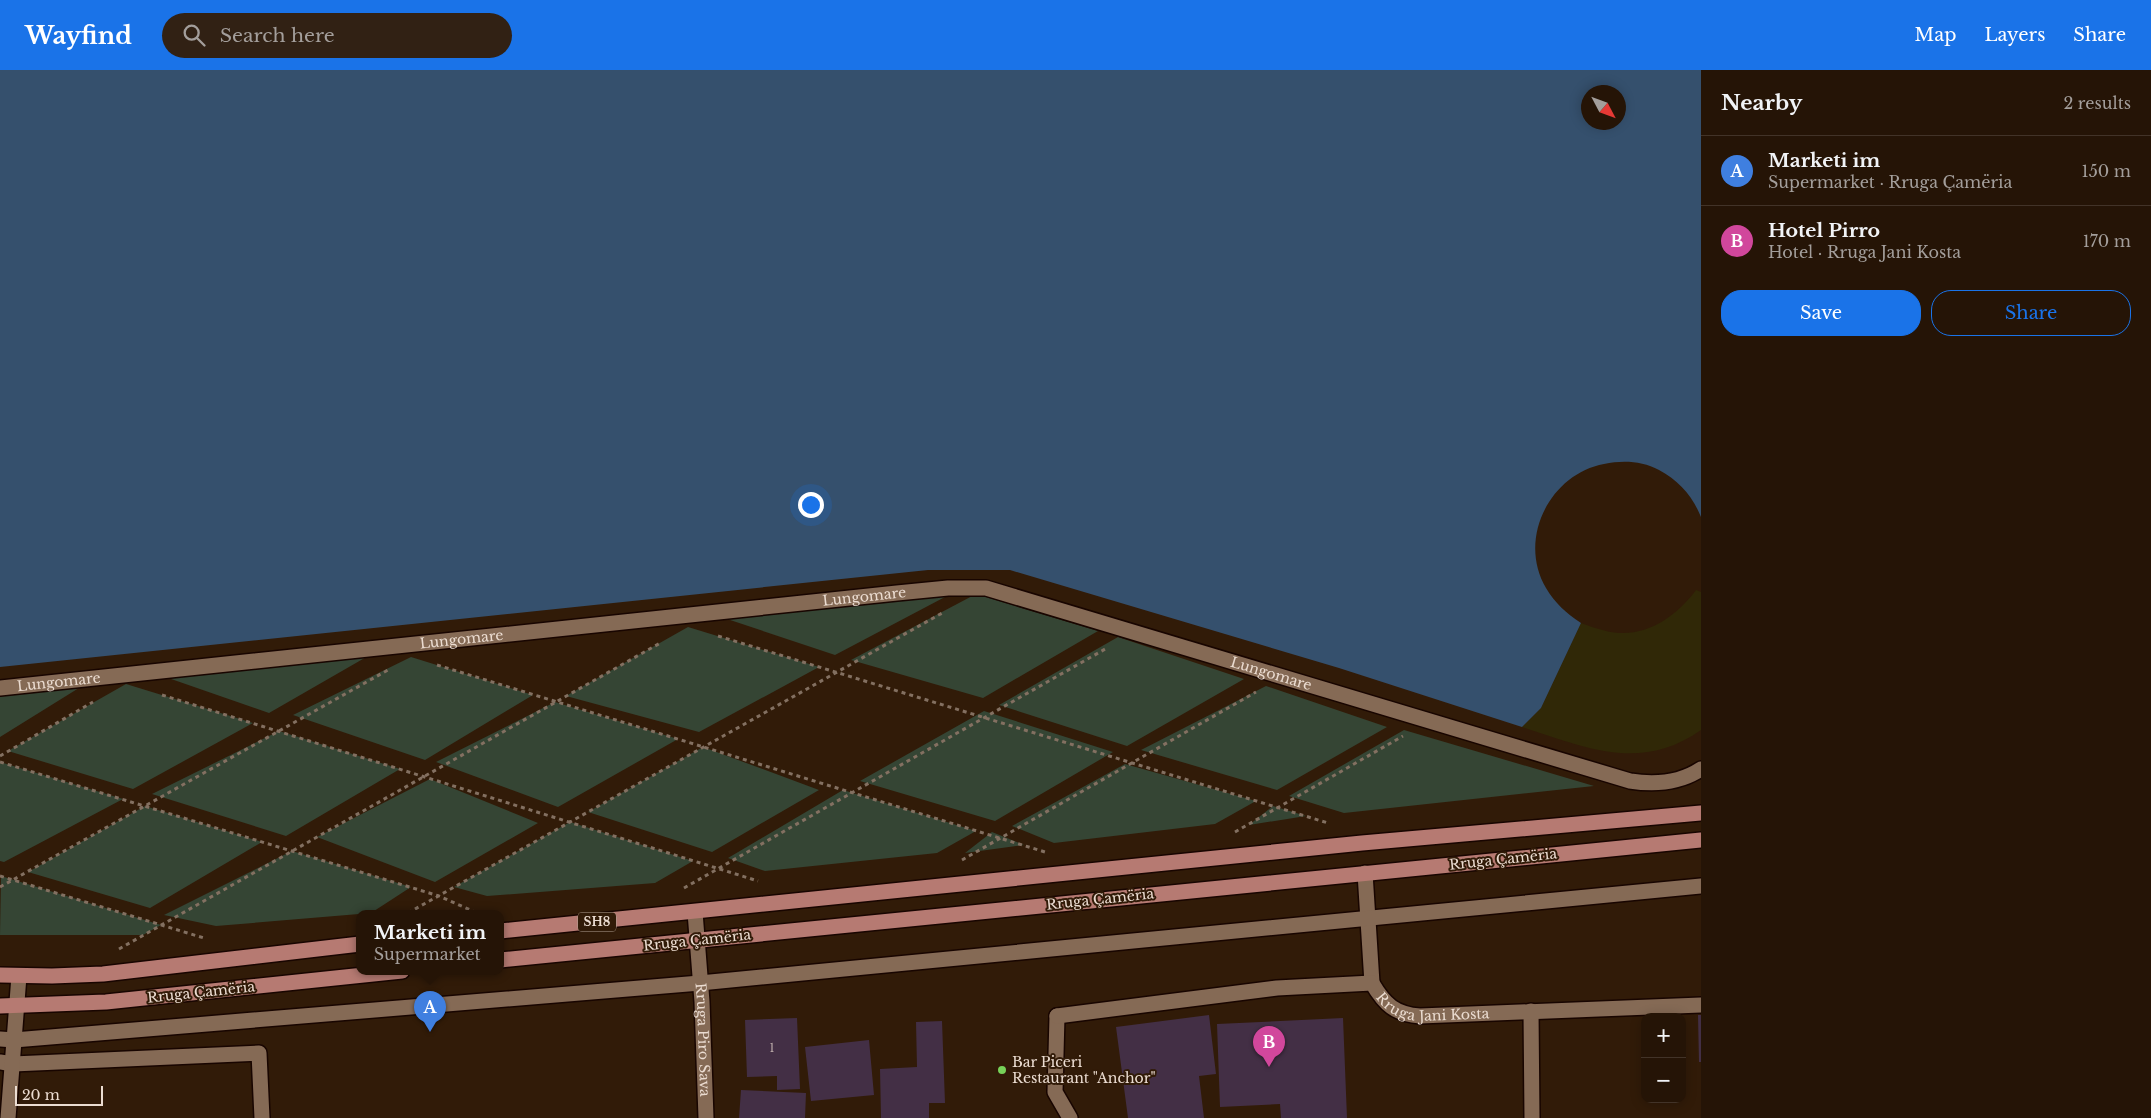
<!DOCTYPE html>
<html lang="en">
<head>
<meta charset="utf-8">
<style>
	:root { --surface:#251406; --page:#312114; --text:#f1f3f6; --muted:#a39e9b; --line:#423328; --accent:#1a73e8 }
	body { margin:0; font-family:"Libre Baskerville",serif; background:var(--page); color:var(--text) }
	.controls { position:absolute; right:15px; bottom:15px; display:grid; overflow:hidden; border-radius:10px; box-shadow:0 2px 12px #0003 }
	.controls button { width:45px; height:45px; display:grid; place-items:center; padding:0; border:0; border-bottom:1px solid var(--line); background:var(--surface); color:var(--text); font:25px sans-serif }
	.compass { position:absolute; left:1581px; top:15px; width:45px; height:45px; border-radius:50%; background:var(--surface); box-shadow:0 2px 12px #0003; rotate:131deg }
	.scale { position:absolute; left:15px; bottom:12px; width:88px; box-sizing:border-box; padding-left:5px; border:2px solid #ebdcd1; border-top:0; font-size:14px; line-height:18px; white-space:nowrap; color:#ebdcd1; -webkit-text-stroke:4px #311b08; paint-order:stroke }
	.you { position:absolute; left:810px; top:434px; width:18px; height:18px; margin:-12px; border:4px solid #fff; border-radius:50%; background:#1a73e8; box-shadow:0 0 0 8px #1a73e833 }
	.badge { display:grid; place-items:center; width:32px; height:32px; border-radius:50%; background:var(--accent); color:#fff; font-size:16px; font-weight:700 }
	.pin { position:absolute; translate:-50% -41px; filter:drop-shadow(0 1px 2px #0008) }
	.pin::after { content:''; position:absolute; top:26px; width:18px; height:15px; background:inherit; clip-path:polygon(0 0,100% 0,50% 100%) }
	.popup { position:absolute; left:356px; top:840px; width:148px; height:65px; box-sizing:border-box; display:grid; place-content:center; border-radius:10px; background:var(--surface); filter:drop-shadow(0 1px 4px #0005); font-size:16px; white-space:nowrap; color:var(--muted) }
	.popup b { font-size:19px; color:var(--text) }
	.popup::after { content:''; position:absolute; left:50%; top:100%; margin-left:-10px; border:10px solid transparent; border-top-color:var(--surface) }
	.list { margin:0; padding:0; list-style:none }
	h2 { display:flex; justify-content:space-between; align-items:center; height:65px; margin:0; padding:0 20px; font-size:21px }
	h2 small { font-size:16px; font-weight:400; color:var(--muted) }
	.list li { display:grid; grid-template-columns:32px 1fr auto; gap:15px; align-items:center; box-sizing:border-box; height:70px; padding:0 20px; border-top:1px solid var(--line) }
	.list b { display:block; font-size:19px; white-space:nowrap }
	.list p { margin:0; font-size:16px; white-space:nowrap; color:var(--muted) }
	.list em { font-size:16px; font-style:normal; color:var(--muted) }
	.actions { display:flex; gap:10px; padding:15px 20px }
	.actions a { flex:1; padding:11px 0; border:1px solid var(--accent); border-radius:20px; text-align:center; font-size:18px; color:var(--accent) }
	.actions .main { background:var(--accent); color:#fff }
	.icon { flex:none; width:28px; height:28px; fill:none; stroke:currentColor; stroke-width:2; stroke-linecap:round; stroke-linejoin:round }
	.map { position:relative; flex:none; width:1701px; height:1048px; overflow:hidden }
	header { display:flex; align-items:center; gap:30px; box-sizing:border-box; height:70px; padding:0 25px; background:var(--accent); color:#fff }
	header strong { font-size:24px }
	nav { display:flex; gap:28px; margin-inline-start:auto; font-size:18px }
	.search { width:350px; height:45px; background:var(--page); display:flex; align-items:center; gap:12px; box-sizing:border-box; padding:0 18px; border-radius:28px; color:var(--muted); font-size:19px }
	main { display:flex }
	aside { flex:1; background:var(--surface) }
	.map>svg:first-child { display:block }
	.green { fill:#354534 }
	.sand { fill:#302807 }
	.water { fill:#35506d; fill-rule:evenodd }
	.building { fill:#432f45 }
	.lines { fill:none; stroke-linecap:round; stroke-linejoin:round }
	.lane-casing { stroke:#180500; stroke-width:18 }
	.street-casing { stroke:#180500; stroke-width:18 }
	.primary-casing { stroke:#180500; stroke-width:18 }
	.path { stroke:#837061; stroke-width:3; stroke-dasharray:4 4; stroke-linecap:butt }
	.lane { stroke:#856a55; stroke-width:15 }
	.street { stroke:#856a55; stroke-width:15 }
	.primary { stroke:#b67a72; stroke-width:15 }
	.poi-dot { fill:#77d259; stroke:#311b08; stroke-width:2 }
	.labels { text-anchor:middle; stroke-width:4; stroke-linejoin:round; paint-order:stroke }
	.number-label { font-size:11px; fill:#c1b1ae }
	.shield { fill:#311b08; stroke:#b3a295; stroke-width:1 }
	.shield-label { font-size:12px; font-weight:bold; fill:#ebdcd1 }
	.street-label { font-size:14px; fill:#ebdcd1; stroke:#311b08 }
	.poi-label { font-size:14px; fill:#ebdcd1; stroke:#311b08; text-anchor:start }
</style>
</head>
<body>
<header>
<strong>Wayfind</strong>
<div class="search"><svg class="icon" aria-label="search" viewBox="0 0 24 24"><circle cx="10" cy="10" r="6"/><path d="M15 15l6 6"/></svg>Search here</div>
<nav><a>Map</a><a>Layers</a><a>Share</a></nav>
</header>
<main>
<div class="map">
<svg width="1701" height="1048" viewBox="0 0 1701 1048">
	<rect width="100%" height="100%" fill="#311b08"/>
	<path class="green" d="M 962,518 L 835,585 L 709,543 Z
		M 976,524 L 1098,561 L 983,628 L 851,590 Z
		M 688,557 L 819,597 L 699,662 L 566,626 Z
		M 1118,567 L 1244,609 L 1127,676 L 999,635 Z
		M 382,578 L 269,643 L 151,602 Z
		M 411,587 L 533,625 L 425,690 L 293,645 Z
		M 95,608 L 0,667 L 0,618 Z
		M 126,614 L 253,653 L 133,719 L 8,681 Z
		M 1266,616 L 1387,657 L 1277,720 L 1141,680 Z
		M 555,632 L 678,669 L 558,737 L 436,692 Z
		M 984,641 L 1113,682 L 995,751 L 860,711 Z
		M 1404,660 L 1594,716 L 1344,743 L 1289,726 Z
		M 279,661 L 400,699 L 286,766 L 152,724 Z
		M 703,677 L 819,720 L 712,782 L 588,742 Z
		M 0,692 L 123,729 L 4,792 L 0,791 Z
		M 1125,694 L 1256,731 L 1215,754 L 1054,773 L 1012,756 Z
		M 430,709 L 538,753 L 435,812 L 317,767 Z
		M 843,720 L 976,761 L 937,783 L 765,801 L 728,788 Z
		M 145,736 L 262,772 L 150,838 L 28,802 Z
		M 1273,736 L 1306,746 L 1249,755 Z
		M 570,752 L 693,791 L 655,813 L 487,826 L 454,817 Z
		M 992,762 L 1024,775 L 965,783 Z
		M 292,781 L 411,817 L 371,843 L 216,856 L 164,845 Z
		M 1,806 L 161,855 L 143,865 L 0,865 Z"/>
	<path class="sand" d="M 1696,520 L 1701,522 L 1701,660 C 1640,703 1585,677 1522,657 L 1541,638 L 1581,553 C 1589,556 1598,559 1606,561 C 1643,570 1675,548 1696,520 Z"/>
	<path class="water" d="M 0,0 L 1701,0 L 1701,447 C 1692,425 1679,411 1659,400 C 1642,391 1623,390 1604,394 C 1550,404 1517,469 1546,518 C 1555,533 1566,543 1581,553 L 1541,638 L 1522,657 L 1339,598 L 1010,500 L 928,500 L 0,597 ZM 1588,22 L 1618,22 L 1618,52 L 1588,52 Z"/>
	<path class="building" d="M 1209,945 L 1216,1004 L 1199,1006 L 1204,1048 L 1128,1048 L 1116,957 Z
		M 1698,945 L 1701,945 L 1701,992 L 1699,992 Z
		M 797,948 L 800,1019 L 777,1020 L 777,1006 L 747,1007 L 745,950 Z
		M 1343,948 L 1347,1048 L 1281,1048 L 1280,1034 L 1220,1037 L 1217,954 Z
		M 942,951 L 945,1033 L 929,1033 L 929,1048 L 881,1048 L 880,999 L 917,997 L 916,952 Z
		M 869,970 L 874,1025 L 811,1031 L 805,977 Z
		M 741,1020 L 806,1023 L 805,1048 L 739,1048 Z"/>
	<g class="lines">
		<defs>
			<path id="lane" d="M 1531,941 L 1532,1048
				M 1057,946 L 1055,1022 L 1070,1048
				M 0,992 L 13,994 L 259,983 L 262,1048"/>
			<g id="street">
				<path id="s1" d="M 0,618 L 897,523 L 948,518 L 986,518 L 1630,711 C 1655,715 1680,713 1701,699"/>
				<path d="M 1365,803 L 1372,913"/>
				<path id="s2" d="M 695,842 L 702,932 L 706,1048"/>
				<path id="s3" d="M 1057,946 L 1277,918 L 1372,913 C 1385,935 1395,944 1420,946 L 1701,935"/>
				<path d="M 0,969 L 14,970 L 700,913 L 1701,816"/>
				<path d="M 8,1048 L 19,906"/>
			</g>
			<path id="primary" d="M 500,861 L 1362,773 L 1701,743
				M 500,890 L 1701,770
				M 0,905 L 52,906 L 103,904 L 360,874
				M 0,936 L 106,932 L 402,901"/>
		</defs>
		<use href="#lane" class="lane-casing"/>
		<use href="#street" class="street-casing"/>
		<use href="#primary" class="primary-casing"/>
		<path class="path" d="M 718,566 L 1328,753
			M 437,595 L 1045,782
			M 162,625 L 758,811
			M 0,686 L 93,632
			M 0,692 L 439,826 L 477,843
			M 1235,762 L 1403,666
			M 962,790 L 1256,622
			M 0,806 L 204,868
			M 0,817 L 388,600
			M 684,818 L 1107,578
			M 408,843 L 944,542
			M 119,879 L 662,572"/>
		<use href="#lane" class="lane"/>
		<use href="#street" class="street"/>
		<use href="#primary" class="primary"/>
	</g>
	<circle class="poi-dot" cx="1002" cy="1000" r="5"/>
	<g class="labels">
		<g class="number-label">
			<text x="772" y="982">1</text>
		</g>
		<rect class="shield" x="578" y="842.5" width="38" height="19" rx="4"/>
		<g class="shield-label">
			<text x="597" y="856">SH8</text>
		</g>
		<g class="street-label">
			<text dy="5" stroke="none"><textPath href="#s1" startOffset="869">Lungomare</textPath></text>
			<text dy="5" stroke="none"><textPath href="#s1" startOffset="464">Lungomare</textPath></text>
			<text dy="5" stroke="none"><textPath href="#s1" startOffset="1289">Lungomare</textPath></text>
			<text dy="5" stroke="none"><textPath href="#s1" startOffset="59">Lungomare</textPath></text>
			<text transform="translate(1503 789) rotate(-6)" y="5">Rruga Çamëria</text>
			<text transform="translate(1100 829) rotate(-6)" y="5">Rruga Çamëria</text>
			<text transform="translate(697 870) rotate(-6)" y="5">Rruga Çamëria</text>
			<text transform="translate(201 922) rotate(-6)" y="5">Rruga Çamëria</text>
			<text dy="5" stroke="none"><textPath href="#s3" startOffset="389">Rruga Jani Kosta</textPath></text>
			<text dy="5" stroke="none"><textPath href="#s2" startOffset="128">Rruga Piro Sava</textPath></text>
		</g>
		<g class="poi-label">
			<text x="1012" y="997">Bar Piceri<tspan x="1012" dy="16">Restaurant "Anchor"</tspan></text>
		</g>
	</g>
</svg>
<div class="controls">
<button>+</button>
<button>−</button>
</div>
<svg class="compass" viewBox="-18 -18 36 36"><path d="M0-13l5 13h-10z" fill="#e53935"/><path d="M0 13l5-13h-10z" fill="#a39e9b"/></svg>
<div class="scale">20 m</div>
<div class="you"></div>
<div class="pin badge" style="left:430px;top:962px;background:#3f7fe0">A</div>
<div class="popup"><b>Marketi im</b>Supermarket</div>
<div class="pin badge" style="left:1269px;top:997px;background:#d1479c">B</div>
</div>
<aside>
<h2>Nearby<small>2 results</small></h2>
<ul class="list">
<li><span class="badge" style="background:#3f7fe0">A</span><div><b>Marketi im</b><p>Supermarket · Rruga Çamëria</p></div><em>150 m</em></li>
<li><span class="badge" style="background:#d1479c">B</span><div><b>Hotel Pirro</b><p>Hotel · Rruga Jani Kosta</p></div><em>170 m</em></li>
</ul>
<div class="actions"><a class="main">Save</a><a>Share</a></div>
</aside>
</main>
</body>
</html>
